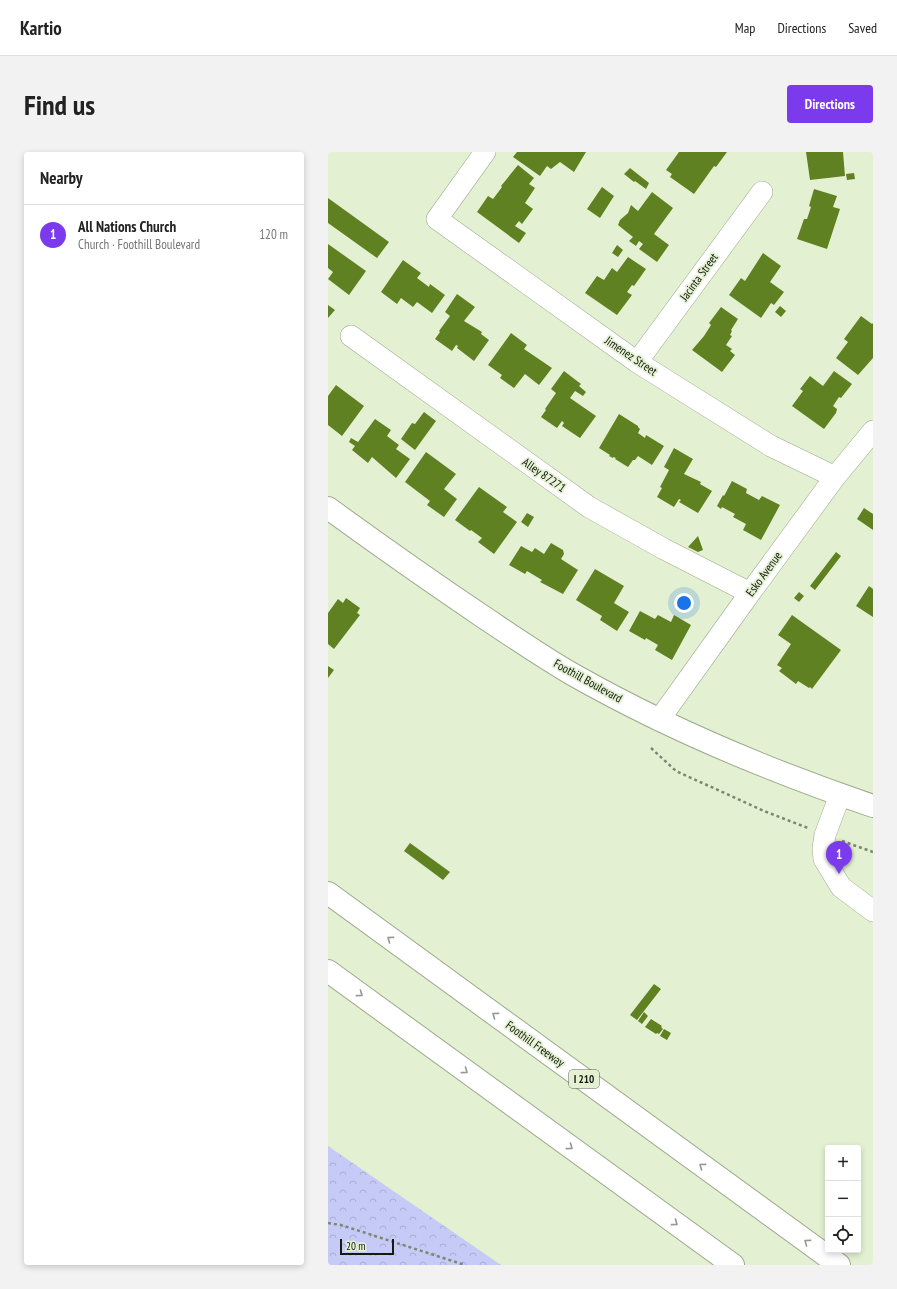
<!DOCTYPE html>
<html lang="en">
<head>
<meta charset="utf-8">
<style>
	:root { --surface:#fff; --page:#f2f2f2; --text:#222; --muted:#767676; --line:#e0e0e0; --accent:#7c3aed }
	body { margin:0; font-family:"PT Sans Narrow",sans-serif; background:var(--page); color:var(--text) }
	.controls { position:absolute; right:12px; bottom:12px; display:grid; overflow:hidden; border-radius:4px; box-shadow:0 2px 6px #0003 }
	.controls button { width:36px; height:36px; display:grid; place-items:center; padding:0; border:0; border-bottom:1px solid var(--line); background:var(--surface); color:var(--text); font:20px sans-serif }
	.scale { position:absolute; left:12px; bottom:10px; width:54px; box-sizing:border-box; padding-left:4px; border:2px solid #161a10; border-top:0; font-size:11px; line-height:14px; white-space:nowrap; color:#161a10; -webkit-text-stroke:3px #e3f1d2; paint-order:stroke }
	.you { position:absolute; left:356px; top:451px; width:14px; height:14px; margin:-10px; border:3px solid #fff; border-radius:50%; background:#1a73e8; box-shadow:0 0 0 6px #1a73e833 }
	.badge { display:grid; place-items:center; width:26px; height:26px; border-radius:50%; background:var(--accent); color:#fff; font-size:13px; font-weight:700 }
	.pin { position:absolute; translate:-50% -33px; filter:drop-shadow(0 1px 2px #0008) }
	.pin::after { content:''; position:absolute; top:21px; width:14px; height:12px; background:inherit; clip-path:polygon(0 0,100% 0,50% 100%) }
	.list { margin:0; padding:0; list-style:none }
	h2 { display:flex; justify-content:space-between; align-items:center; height:52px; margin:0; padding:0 16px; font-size:17px }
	h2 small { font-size:13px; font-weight:400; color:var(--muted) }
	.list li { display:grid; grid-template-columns:26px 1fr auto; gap:12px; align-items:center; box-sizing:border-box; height:60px; padding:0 16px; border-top:1px solid var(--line) }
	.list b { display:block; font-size:15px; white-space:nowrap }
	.list p { margin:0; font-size:13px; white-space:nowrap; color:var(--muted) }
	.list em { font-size:13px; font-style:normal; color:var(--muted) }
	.icon { flex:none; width:22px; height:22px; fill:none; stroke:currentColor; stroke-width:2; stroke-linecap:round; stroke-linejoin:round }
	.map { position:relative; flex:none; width:545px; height:1113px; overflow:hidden; border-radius:4px }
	header { display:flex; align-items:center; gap:24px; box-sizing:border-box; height:56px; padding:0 20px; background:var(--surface); border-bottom:1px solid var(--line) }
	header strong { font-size:19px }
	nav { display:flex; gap:22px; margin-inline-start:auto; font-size:14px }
	.intro { display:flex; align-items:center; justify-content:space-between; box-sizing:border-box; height:96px; padding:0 24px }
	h1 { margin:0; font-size:28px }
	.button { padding:10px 18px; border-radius:4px; background:var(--accent); color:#fff; font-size:14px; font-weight:700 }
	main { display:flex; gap:24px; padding:0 24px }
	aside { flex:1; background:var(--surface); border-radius:4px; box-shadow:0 2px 6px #0003 }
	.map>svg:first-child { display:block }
	.park { fill:url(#park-crowns) }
	.building { fill:#608121 }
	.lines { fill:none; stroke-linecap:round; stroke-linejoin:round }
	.minor-casing { stroke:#9da98c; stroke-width:22 }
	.major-casing { stroke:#9da98c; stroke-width:24 }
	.highway-casing { stroke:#9da98c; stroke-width:24 }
	.path { stroke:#7d8671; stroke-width:2.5; stroke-dasharray:3 3; stroke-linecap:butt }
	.minor { stroke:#fff; stroke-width:21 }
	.major { stroke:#fff; stroke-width:22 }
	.highway { stroke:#fff; stroke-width:22 }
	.oneway { stroke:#969893 }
	.labels { text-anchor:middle; stroke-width:3.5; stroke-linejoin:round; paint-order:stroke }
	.shield { fill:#e3f1d2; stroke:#545a4a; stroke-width:1 }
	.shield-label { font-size:11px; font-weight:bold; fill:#161a10 }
	.street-label { font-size:12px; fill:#161a10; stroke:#e3f1d2 }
</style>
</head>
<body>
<header>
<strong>Kartio</strong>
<nav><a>Map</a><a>Directions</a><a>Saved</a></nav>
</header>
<div class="intro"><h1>Find us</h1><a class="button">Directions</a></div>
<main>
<aside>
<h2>Nearby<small></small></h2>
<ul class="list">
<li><span class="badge">1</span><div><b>All Nations Church</b><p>Church · Foothill Boulevard</p></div><em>120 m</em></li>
</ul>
</aside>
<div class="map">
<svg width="545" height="1113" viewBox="0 0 545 1113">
	<defs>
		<pattern id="park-crowns" width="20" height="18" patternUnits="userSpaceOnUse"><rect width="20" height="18" fill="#c6caf7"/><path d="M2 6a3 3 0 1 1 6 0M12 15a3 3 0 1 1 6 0" fill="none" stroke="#a9add3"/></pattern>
	</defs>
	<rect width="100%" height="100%" fill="#e3f1d2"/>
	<path class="park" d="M 0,994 L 173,1113 L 0,1113 Z"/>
	<path class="building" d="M 189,0 L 258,0 L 246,20 L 232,10 L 223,17 L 219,14 L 212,24 L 185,5 Z
		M 351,0 L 399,0 L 388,15 L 386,14 L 366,42 L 342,25 L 344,22 L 338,18 Z
		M 478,0 L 515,0 L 517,24 L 482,28 Z
		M 190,13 L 206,26 L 201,32 L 207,36 L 197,51 L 205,57 L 194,72 L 191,69 L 187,74 L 198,81 L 191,91 L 149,60 L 160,44 L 165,47 L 174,35 L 173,34 Z
		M 302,16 L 321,31 L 318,37 L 307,29 L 306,30 L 296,22 Z
		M 526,21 L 527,27 L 519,28 L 518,22 Z
		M 274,35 L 286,44 L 272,66 L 259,57 Z
		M 486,37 L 509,44 L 505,55 L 512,57 L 499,97 L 469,87 L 476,67 L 479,67 L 483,55 L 481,54 Z
		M 324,40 L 345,56 L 326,82 L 341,93 L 329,110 L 311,97 L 315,92 L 311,89 L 308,94 L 301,89 L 305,85 L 290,73 L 292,68 L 300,61 L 303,53 L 310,59 Z
		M 0,46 L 61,90 L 49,106 L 0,71 Z
		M 0,92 L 38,119 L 21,143 L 0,127 L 5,120 L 0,116 Z
		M 289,93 L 295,98 L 290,105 L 284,101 Z
		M 435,101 L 453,114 L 442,130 L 456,140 L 446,153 L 443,151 L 433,166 L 401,143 L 413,126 L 417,129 Z
		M 300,105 L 318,117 L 306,134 L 304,133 L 299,140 L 304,143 L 289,163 L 257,141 L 269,124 L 276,128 L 284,116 L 289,120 Z
		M 75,108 L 93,121 L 89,126 L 101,135 L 102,132 L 117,143 L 104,161 L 89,150 L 85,155 L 73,146 L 69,152 L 53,140 Z
		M 129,142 L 147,155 L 136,169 L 154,180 L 153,182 L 161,188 L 146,209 L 129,196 L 130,194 L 128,193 L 124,199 L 107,187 L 112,180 L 111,179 L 122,164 L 117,160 Z
		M 0,153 L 7,158 L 0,166 Z
		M 452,154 L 458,159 L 453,165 L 447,160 Z
		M 393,155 L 410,167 L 403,178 L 404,179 L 402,183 L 404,184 L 398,193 L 404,197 L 402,199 L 407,203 L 394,220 L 364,198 L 376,184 L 383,173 L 381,171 Z
		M 533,164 L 544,172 L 545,171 L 545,206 L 530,223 L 508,206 L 520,190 L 516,187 Z
		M 183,181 L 199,193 L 196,197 L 224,216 L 211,233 L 197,222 L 186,236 L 172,226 L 174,223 L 160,213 Z
		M 236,219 L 253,232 L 251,234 L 258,240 L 255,244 L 247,239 L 242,246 L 268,264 L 252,286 L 234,274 L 236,271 L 234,269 L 229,276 L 213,265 L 218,258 L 217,257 L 228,241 L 223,237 Z
		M 506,219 L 524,232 L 513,246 L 511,245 L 505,254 L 509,257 L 508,261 L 496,277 L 464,254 L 475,239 L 472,237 L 482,224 L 495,234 Z
		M 8,233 L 36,254 L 14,284 L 0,273 L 0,244 Z
		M 96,260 L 108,269 L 87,298 L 73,287 L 84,271 L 87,272 Z
		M 291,262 L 310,274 L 310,275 L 312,277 L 310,281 L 317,286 L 318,283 L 336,294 L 324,313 L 310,304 L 307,308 L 305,308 L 300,315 L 287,307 L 288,306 L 285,305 L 285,306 L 281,304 L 282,303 L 271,296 Z
		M 47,267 L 63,278 L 59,284 L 71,293 L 68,297 L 82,307 L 68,326 L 44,305 L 40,311 L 24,298 L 27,294 L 21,290 L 23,286 L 30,290 Z
		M 346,296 L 365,307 L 356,322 L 373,330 L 372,332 L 384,339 L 370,361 L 351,350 L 353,348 L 351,347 L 346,355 L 329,345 L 334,336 L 332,335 L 341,318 L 336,315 Z
		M 98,300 L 128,322 L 116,337 L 129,347 L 116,365 L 99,353 L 102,349 L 77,330 Z
		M 404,329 L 419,337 L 418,341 L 431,348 L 434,344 L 452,353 L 433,388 L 415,378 L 418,372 L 405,365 L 407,362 L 394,355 L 393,357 L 389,354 L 395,343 L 396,344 Z
		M 151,335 L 179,355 L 175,360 L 189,370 L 166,402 L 150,390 L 154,386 L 143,378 L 142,379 L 127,368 Z
		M 536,356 L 545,362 L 545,378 L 529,367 Z
		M 199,361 L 206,365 L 200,375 L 193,370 Z
		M 370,384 L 375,398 L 370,400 L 360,395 Z
		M 223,391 L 235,398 L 236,402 L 233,407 L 250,418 L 235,442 L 212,430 L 214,428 L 199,419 L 197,422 L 181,413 L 193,394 L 204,400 L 207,396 L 216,402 Z
		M 508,400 L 513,404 L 487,438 L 482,434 Z
		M 267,417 L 296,434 L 286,451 L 301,460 L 289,479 L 272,468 L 274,464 L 248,448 Z
		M 541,434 L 545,437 L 545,465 L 528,454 Z
		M 471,440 L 476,444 L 471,450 L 466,446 Z
		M 18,446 L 32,456 L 29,461 L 32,463 L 6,497 L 0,492 L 0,461 L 10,447 L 15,451 Z
		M 312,459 L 327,467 L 330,463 L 343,470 L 346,463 L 363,473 L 344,508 L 327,498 L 330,493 L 318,486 L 317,488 L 301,479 Z
		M 464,463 L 513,498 L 484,537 L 482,535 L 481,536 L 470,529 L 468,532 L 451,519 L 454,516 L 449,513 L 463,492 L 450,483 Z
		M 0,514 L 6,518 L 0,526 Z
		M 82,691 L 122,720 L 115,728 L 76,699 Z
		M 326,832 L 333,837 L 309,868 L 302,863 Z
		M 316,860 L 320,864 L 314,872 L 310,869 Z
		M 323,867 L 334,874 L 333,875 L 335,877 L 331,882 L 329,881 L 328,882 L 317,875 Z
		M 336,877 L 343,881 L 339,888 L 332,884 Z"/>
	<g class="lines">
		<defs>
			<path id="minor" d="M 157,0 L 109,67 L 309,210 L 443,294 L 507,325
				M 23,184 L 261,355 L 336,397 L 422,441
				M 309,210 L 434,40
				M 331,568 L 422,441 L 507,325 L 545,279
				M 512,643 L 497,683 L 495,696 L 496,707 L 513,735 L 545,759"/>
			<path id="major" d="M 0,356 C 51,393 102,429 154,464 C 184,484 213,504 244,522 C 339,576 442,619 545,654"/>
			<path id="highway" d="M 0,741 L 511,1113
				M 0,819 L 405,1113"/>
		</defs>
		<use href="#minor" class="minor-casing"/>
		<use href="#major" class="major-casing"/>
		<use href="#highway" class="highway-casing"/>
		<path class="path" d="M 323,596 L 348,619 L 436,659 L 480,676
			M 514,689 L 545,700
			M 0,1071 L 13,1073 L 137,1113"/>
		<use href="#minor" class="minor"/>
		<use href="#major" class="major"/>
		<use href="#highway" class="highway"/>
	</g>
	<defs><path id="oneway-chevron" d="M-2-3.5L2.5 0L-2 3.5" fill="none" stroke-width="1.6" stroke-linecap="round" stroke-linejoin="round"/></defs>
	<g class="oneway">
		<use href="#oneway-chevron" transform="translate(62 787) rotate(-144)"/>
		<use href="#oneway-chevron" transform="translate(32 842) rotate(36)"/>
		<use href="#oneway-chevron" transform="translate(167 863) rotate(-144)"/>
		<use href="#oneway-chevron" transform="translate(137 919) rotate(36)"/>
		<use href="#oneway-chevron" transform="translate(242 995) rotate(36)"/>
		<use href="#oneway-chevron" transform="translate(374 1014) rotate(-144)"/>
		<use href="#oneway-chevron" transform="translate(347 1071) rotate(36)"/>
		<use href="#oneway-chevron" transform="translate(479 1090) rotate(-144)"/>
	</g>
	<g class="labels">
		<rect class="shield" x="241" y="918" width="30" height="18" rx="3"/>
		<g class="shield-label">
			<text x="256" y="931">I 210</text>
		</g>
		<g class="street-label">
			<text transform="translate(371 125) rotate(-54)" y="4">Jacinta Street</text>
			<text transform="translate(303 204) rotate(34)" y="4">Jimenez Street</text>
			<text transform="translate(216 323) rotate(35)" y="4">Alley 87271</text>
			<text transform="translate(436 422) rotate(-54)" y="4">Esko Avenue</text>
			<text transform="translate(260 529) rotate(29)" y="4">Foothill Boulevard</text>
			<text transform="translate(207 892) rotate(36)" y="4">Foothill Freeway</text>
		</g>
	</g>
</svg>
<div class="controls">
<button>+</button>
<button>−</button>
<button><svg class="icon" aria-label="locate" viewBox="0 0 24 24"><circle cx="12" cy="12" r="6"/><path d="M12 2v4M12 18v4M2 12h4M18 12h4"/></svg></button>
</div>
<div class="scale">20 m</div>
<div class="you"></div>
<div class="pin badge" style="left:511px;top:722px">1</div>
</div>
</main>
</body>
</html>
